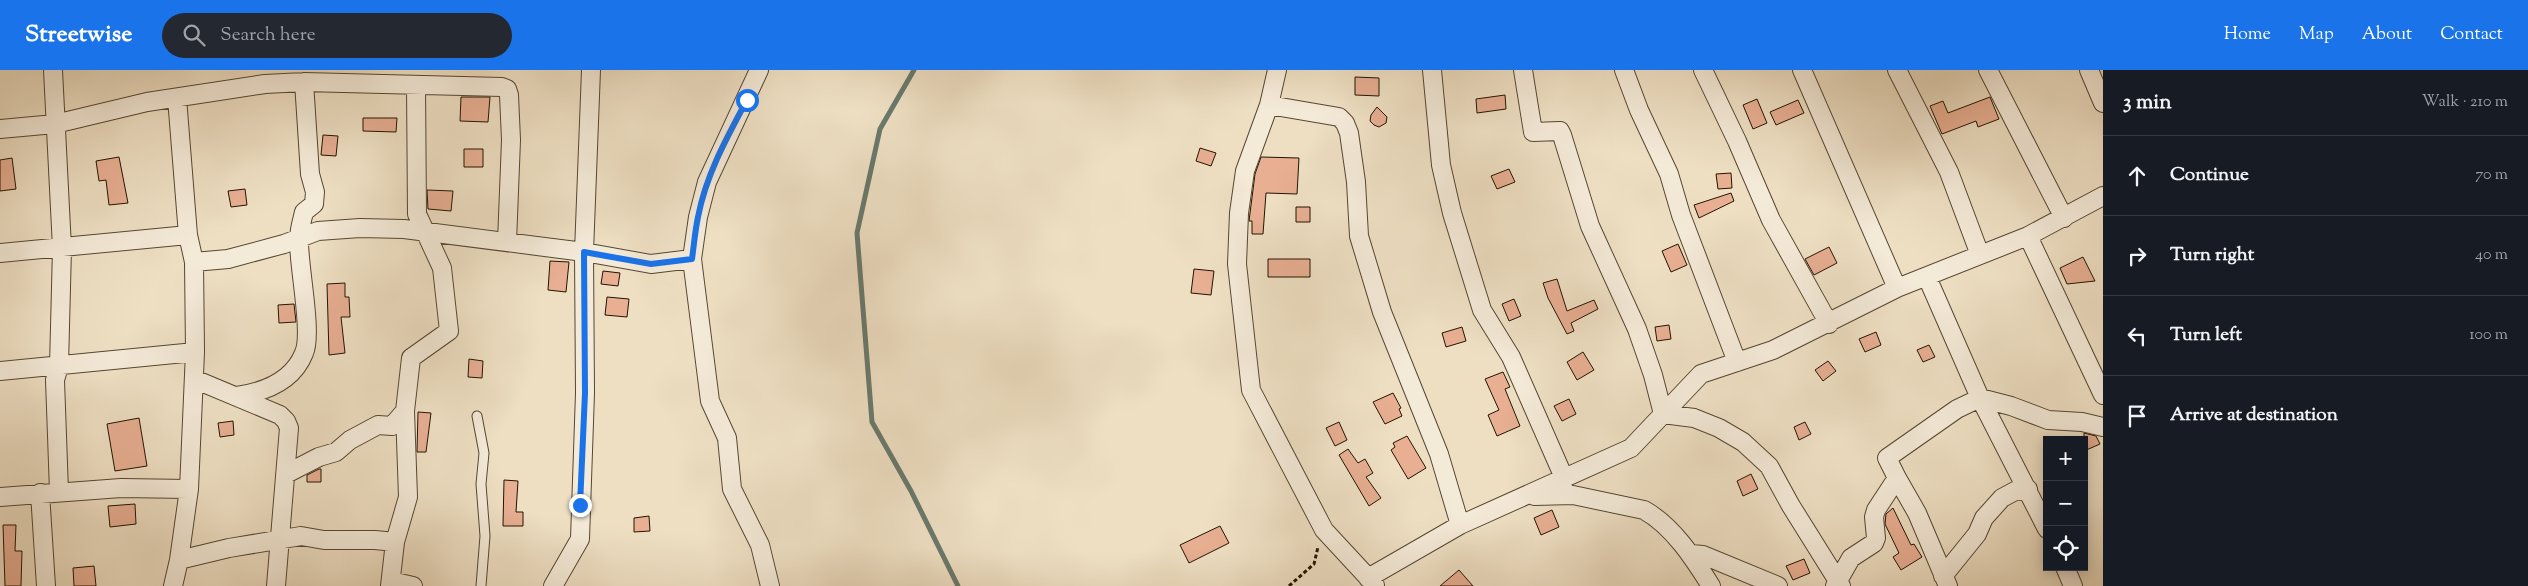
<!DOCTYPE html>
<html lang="en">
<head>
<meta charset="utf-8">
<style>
	:root { --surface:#171b24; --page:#242831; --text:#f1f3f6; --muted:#9ea1a6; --line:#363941; --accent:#1a73e8 }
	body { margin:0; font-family:"Sorts Mill Goudy",serif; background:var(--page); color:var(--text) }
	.controls { position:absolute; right:15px; bottom:15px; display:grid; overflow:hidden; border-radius:0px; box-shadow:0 2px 12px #0003 }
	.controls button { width:45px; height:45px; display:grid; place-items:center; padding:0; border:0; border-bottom:1px solid var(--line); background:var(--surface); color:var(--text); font:25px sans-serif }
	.stop { position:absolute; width:15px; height:15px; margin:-11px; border:4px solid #1a73e8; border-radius:50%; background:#fff }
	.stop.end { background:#1a73e8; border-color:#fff; box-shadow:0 1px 5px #0008 }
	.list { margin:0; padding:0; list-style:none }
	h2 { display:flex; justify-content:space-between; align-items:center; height:65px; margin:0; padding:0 20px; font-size:21px }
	h2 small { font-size:16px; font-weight:400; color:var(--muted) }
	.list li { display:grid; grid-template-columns:32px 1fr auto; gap:15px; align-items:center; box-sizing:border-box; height:80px; padding:0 20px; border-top:1px solid var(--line) }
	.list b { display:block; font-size:19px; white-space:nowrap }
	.list em { font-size:16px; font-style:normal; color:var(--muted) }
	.icon { flex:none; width:28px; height:28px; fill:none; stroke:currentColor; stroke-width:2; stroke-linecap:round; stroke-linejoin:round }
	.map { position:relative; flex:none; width:2103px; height:516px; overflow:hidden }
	header { display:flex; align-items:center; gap:30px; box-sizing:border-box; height:70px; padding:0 25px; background:var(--accent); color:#fff }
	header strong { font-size:24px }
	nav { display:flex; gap:28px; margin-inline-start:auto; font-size:18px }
	.search { width:350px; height:45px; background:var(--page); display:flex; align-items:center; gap:12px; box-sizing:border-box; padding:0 18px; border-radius:28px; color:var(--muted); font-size:19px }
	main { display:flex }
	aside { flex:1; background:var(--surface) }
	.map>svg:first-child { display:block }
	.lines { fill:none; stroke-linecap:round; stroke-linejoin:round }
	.stream { stroke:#69796c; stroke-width:5 }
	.building { fill:#e8af93; stroke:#221401 }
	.lane-casing { stroke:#554732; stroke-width:11 }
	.street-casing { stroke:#554732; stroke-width:20 }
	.path { stroke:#221401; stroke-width:3; stroke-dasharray:4 2.5; stroke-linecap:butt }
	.lane { stroke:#f4ead8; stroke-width:9 }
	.street { stroke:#f4ead8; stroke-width:18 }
	.route { stroke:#1a73e8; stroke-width:6 }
</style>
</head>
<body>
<header>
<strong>Streetwise</strong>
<div class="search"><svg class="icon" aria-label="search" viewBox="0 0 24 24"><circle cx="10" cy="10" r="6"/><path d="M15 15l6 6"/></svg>Search here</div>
<nav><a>Home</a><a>Map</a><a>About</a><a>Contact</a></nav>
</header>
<main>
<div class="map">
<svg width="2103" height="516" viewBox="0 0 2103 516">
	<rect width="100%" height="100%" fill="#eedfc3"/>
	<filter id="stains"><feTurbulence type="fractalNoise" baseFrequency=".004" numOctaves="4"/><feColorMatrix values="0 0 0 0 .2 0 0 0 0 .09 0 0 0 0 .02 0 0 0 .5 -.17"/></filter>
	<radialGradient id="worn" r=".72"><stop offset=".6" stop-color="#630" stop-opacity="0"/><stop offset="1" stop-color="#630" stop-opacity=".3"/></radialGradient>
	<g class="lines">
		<path class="stream" d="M 914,0 L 880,59 L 857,163 L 872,352 L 911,421 L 958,516"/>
	</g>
	<path class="building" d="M 1355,7 L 1379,8 L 1379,26 L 1355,25 Z
		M 1505,25 L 1506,39 L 1477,43 L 1476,29 Z
		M 461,27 L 490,27 L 488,52 L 460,51 Z
		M 1990,27 L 1999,49 L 1978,57 L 1976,51 L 1942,64 L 1930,36 L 1943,31 L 1948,43 Z
		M 1757,29 L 1767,53 L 1753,59 L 1743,35 Z
		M 1798,30 L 1804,43 L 1776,55 L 1770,42 Z
		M 1377,37 L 1387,47 L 1386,53 L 1379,57 L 1374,55 L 1370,51 L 1371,45 Z
		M 363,48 L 397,48 L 396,62 L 363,61 Z
		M 323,65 L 338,66 L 336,86 L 321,85 Z
		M 1200,78 L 1216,83 L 1211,96 L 1196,91 Z
		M 464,79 L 483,79 L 483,97 L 464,97 Z
		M 119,87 L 128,133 L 109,135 L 106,110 L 99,111 L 96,91 Z
		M 1261,87 L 1299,88 L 1297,124 L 1266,123 L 1263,164 L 1252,164 L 1252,151 L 1249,151 L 1255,104 Z
		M 12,88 L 16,119 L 0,121 L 0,90 Z
		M 1509,99 L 1515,112 L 1497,119 L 1491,106 Z
		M 1731,103 L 1732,118 L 1718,119 L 1716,104 Z
		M 245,119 L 247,135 L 231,137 L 228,121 Z
		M 427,120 L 453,121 L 451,141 L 428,139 Z
		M 1731,123 L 1734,131 L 1699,148 L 1694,135 Z
		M 1296,137 L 1310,137 L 1310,152 L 1296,152 Z
		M 1678,174 L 1687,195 L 1671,202 L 1662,181 Z
		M 1829,177 L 1837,193 L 1814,205 L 1805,189 Z
		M 2083,187 L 2095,211 L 2067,214 L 2060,198 Z
		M 1268,189 L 1310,189 L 1310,207 L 1268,207 Z
		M 550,191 L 569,192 L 566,222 L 548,220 Z
		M 1194,199 L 1214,201 L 1211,225 L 1191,223 Z
		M 603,201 L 620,203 L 618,216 L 601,214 Z
		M 1557,209 L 1567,241 L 1594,230 L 1598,239 L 1571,253 L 1574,261 L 1567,264 L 1548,228 L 1543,213 Z
		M 345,213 L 345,227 L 349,227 L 350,247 L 341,247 L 345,283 L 329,285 L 327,214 Z
		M 607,227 L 629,229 L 627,247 L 605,245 Z
		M 1514,229 L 1521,246 L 1509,251 L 1502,234 Z
		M 294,234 L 296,252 L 279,253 L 278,235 Z
		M 1669,255 L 1671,269 L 1657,271 L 1655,257 Z
		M 1462,257 L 1466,271 L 1446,277 L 1442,263 Z
		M 1876,262 L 1881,275 L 1865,282 L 1859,269 Z
		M 1929,275 L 1935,287 L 1923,292 L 1917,280 Z
		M 1583,282 L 1594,300 L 1577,310 L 1567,292 Z
		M 469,289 L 483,291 L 482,308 L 468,307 Z
		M 1828,291 L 1836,301 L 1823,311 L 1815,300 Z
		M 1503,302 L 1510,317 L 1505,319 L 1520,356 L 1497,366 L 1488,345 L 1499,340 L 1485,309 Z
		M 1393,323 L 1401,338 L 1399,339 L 1402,346 L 1385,354 L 1373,332 Z
		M 1569,329 L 1576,344 L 1562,351 L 1554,336 Z
		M 418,342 L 431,343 L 426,382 L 417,382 Z
		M 139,348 L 147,396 L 115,401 L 107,354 Z
		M 233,351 L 234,365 L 220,367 L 218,353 Z
		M 1339,352 L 1347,370 L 1335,376 L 1326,358 Z
		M 1805,352 L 1811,364 L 1799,370 L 1794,357 Z
		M 2084,363 L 2096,366 L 2100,374 L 2084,381 Z
		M 1407,366 L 1426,398 L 1408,409 L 1391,380 L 1395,377 L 1393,373 Z
		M 1348,379 L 1358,393 L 1365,389 L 1373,403 L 1366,407 L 1381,428 L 1369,436 L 1339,385 Z
		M 319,399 L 321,399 L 321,412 L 307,412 L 307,405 Z
		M 1751,404 L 1758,419 L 1743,426 L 1737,411 Z
		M 504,410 L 518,411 L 516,442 L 523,442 L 523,456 L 503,456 Z
		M 135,434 L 136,454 L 110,457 L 108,436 Z
		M 1893,438 L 1911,475 L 1914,474 L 1922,487 L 1901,500 L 1893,487 L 1899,483 L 1885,454 L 1886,444 Z
		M 1552,440 L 1559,457 L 1541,465 L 1534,448 Z
		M 649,446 L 650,461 L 634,462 L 634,448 Z
		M 3,455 L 16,455 L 15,481 L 22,481 L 21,516 L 5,516 Z
		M 1220,456 L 1229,473 L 1189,493 L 1180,475 Z
		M 1804,489 L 1810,503 L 1793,510 L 1786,496 Z
		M 94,496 L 96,516 L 74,516 L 73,498 Z
		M 1459,500 L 1473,516 L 1440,516 Z"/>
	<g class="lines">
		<defs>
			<path id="lane" d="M 477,346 L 484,383 L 481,414 L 485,466 L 481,516"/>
			<path id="street" d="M 53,0 L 62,178 L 59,296 L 55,310 L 59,422
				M 759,0 L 707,112 L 698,147 L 692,189 L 710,331 L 727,368 L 732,419 L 760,475 L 770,516
				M 1277,0 L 1269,35 L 1245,101 L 1239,143 L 1237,194 L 1251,320 L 1324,460 L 1375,515
				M 1432,0 L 1441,95 L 1452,143 L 1482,240 L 1511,287 L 1565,410
				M 1523,0 L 1533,62 L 1560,61 L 1562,65 L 1590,156 L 1637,259 L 1653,305 L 1663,344 L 1694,348 L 1719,358 L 1743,372 L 1769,396 L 1791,436 L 1841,516
				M 1624,0 L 1639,40 L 1669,104 L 1681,145 L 1737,292
				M 1703,0 L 1737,71 L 1771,150 L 1829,254
				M 1802,0 L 1897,218
				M 1897,0 L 1949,102 L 1980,185
				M 1988,0 L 2064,148
				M 2089,0 L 2103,33
				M 1269,35 L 1339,47 L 1345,53 L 1349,63 L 1356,112 L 1359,166 L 1382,242 L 1439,384 L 1460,455
				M 0,59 L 55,54 L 147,32 L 265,14 L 304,12 L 502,17 L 507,19 L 509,25 L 511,70 L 507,172
				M 2028,166 L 2103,325
				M 0,183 L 188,165
				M 194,192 L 228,189 L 284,174 L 318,161 L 360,158 L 404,159 L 584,182 L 651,194 L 692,189
				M 1927,207 L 1980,328 L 2047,459
				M 0,301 L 195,282
				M 194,309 L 280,345 L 286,351 L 289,358 L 276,516
				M 237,326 C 264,322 293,311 304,283 C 313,263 298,194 299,169 C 299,160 302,151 304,142 L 314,134 L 315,122 L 310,104 L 304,12
				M 286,404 L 319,387 L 336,382 L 350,370 L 378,355 L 392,356 L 405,341
				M 1897,408 L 1917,443 L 1948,516
				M 40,423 L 46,516
				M 1534,426 L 1573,425 L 1644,440 C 1673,456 1694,489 1711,516
				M 0,427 L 121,418 L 189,419
				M 1691,484 L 1703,485 L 1778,516
				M 179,490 L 229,478 L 301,466 L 324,470 L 375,470 L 395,472
				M 2065,497 L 2073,516
				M 1943,506 L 1977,464 L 1984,448 L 2002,428 L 2015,421 L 2028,419
				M 1368,508 L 1460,455 L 1631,378 L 1701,304 L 1773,280 L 1897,218 L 2028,166 L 2103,126
				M 391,511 L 413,516
				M 173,516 L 179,490 L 189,419 L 195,282 L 194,192 L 188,165 L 177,28
				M 390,516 L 395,472 L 408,427 L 405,341 L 411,288 L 449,261 L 442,198 L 417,144 L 416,15
				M 553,516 L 580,469 L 585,323 L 584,182 L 591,0
				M 1835,516 L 1851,488 L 1874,473 L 1876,468 L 1874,447 L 1876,440 L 1897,408 L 1887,388 L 1957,339 L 1980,328 L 2011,336 L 2048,350 L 2082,352 L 2103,357"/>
		</defs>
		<use href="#lane" class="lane-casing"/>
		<use href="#street" class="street-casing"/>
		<path class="path" d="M 1289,516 L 1314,494 L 1318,477"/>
		<use href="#lane" class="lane"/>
		<use href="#street" class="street"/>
	</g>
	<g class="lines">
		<path class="route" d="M 580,435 L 585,323 L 584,182 L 651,194 L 692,189 C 694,175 695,161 698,147 C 706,105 727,67 747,30"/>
	</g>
	<rect width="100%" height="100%" filter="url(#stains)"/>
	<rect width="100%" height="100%" fill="url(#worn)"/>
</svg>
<div class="controls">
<button>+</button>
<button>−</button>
<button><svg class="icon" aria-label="locate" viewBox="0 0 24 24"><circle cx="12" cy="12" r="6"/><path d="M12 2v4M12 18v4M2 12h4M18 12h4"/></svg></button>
</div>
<div class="stop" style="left:747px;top:30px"></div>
<div class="stop end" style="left:580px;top:435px"></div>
</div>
<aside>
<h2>3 min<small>Walk · 210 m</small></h2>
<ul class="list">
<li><svg class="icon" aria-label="ahead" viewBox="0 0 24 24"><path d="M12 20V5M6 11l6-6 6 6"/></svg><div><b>Continue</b></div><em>70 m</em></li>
<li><svg class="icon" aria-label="right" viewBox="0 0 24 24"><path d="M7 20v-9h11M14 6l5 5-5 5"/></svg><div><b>Turn right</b></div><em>40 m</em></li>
<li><svg class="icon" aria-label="left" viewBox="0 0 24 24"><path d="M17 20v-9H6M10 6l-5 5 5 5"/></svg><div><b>Turn left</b></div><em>100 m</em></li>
<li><svg class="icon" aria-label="arrive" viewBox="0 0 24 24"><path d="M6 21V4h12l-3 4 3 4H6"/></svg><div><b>Arrive at destination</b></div></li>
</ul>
</aside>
</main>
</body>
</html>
